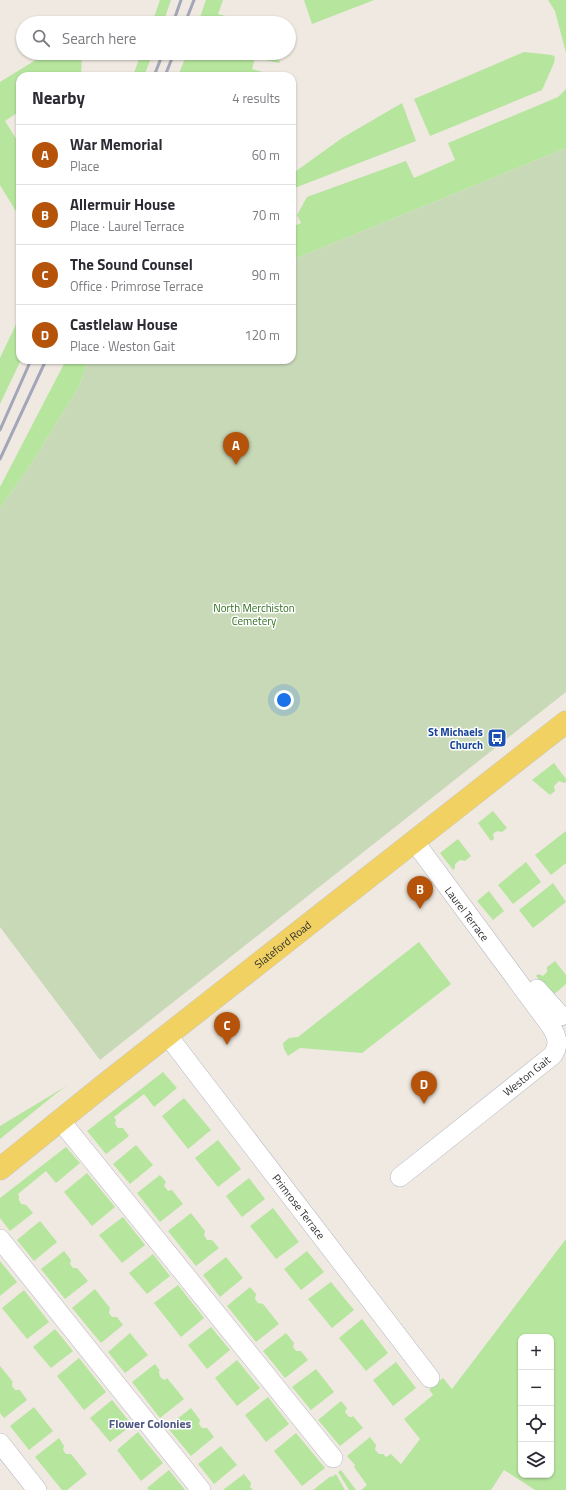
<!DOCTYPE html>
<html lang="en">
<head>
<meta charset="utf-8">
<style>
	:root { --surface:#fff; --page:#f2f2f3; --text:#2b2b33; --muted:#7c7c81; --line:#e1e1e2; --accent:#b45309 }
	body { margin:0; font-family:"Titillium Web",sans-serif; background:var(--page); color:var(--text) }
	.controls { position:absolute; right:12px; bottom:12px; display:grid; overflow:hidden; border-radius:8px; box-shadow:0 1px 3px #0004 }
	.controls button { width:36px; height:36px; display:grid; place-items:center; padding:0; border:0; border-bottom:1px solid var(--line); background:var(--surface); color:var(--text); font:20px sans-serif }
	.you { position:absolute; left:284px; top:700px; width:14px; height:14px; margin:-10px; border:3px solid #fff; border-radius:50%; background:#1a73e8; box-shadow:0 0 0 6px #1a73e833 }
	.badge { display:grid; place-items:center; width:26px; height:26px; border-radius:50%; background:var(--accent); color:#fff; font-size:13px; font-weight:700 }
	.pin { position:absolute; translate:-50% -33px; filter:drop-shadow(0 1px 2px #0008) }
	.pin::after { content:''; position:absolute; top:21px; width:14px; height:12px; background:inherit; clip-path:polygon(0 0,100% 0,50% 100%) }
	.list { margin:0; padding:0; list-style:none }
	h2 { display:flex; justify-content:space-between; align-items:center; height:52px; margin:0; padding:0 16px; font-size:17px }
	h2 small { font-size:13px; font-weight:400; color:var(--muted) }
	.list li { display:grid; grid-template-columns:26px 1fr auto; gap:12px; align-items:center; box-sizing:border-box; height:60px; padding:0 16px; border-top:1px solid var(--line) }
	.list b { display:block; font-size:15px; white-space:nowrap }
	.list p { margin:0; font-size:13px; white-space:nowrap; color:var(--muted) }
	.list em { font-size:13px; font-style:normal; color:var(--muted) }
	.icon { flex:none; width:22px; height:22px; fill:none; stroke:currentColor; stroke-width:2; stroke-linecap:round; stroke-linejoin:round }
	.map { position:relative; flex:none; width:566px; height:1490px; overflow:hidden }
	.search { position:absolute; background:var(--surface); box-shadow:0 1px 3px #0004; left:16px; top:16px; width:280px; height:44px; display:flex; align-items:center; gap:10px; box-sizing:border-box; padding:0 14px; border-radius:22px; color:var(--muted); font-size:15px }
	.panel { position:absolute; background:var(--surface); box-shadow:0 1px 3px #0004; left:16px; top:72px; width:280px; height:292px; border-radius:12px }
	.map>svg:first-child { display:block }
	.green { fill:#b6e59e; fill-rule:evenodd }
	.cemetery { fill:#c8d9b8 }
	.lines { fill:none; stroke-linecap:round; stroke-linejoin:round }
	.minor-casing { stroke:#b4b7c1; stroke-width:20 }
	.primary-casing { stroke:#c9c9c9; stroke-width:23 }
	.minor { stroke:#fff; stroke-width:19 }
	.primary { stroke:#f2d163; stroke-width:22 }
	.rail { stroke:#a3a6b8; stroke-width:3 }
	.labels { text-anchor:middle; stroke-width:3; stroke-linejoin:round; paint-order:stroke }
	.park-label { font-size:11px; fill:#2c6e1b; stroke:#fff }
	.transit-label { font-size:11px; font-weight:bold; fill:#164399; stroke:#fff; text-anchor:end }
	.street-label { font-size:11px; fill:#2e2e2e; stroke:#fff }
	.neighbourhood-label { font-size:12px; font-weight:bold; fill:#4d5680; stroke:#fff }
</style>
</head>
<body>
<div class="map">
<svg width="566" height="1490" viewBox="0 0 566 1490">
	<rect width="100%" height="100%" fill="#efe9e1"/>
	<path class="green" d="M 160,0 L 171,0 L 163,23 L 152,23 Z
		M 206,0 L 223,0 L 218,14 L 252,23 L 198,23 Z
		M 304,0 L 374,0 L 312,24 Z
		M 548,0 L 566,0 L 566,53 L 555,11 Z
		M 524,52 L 552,55 L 555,57 L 554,63 L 542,90 L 430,136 L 414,99 Z
		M 47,53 L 82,53 L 81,75 L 78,76 L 20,76 L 20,111 L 5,121 L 20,145 L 20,218 L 0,185 L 0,82 Z
		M 141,53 L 153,53 L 144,76 L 133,76 Z
		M 187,53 L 277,53 L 280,63 L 255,58 L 252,69 L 276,76 L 178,76 Z
		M 566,89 L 566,148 L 292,260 L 292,227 L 301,223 L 297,215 L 307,197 L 406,161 L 414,178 L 455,160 L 448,143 L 558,97 Z
		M 402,103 L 416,141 L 292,189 L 292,174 L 342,138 Z
		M 20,316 L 20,360 L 21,360 L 0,404 L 0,358 Z
		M 66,360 L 93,360 L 87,363 L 80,385 L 31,464 L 0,508 L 0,487 Z
		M 554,763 L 566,779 L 566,782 L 564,783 L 559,781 L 554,786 L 555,791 L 550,795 L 532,780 Z
		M 493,811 L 507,828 L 502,832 L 497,831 L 493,834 L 494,839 L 491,841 L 478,823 Z
		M 566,831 L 566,863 L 551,875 L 535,855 Z
		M 458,839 L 471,856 L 465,861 L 460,860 L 455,864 L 455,868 L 453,870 L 440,853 Z
		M 526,862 L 541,882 L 513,904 L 498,885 Z
		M 553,883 L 566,902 L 533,928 L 519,910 Z
		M 489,891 L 504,911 L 493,920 L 477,901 Z
		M 419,942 L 451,984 L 362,1053 L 300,1048 L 288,1056 L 284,1049 L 283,1043 L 289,1038 L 298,1037 Z
		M 555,961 L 566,975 L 566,984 L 552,996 L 536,976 L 538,974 L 543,976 L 547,972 L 547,967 Z
		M 163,1072 L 177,1088 L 154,1107 L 144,1094 L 114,1117 L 116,1120 L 115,1124 L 118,1128 L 123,1128 L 129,1136 L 106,1154 L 87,1131 Z
		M 68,1085 L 58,1092 L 0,1139 L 0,1126 Z
		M 184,1098 L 211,1130 L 188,1149 L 162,1116 Z
		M 218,1140 L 241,1169 L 218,1187 L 195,1158 Z
		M 136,1145 L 153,1165 L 130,1184 L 113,1164 Z
		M 66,1147 L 80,1163 L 56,1183 L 46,1171 L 18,1194 L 19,1196 L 19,1200 L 21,1204 L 26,1205 L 33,1213 L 10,1231 L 0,1218 L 0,1198 Z
		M 87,1173 L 115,1207 L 92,1226 L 64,1192 Z
		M 160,1175 L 166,1182 L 164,1186 L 168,1191 L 172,1190 L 183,1204 L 160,1222 L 137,1193 Z
		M 249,1178 L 265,1199 L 242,1217 L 226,1196 Z
		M 273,1208 L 299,1242 L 276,1259 L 250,1226 Z
		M 191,1213 L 205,1231 L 204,1235 L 207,1240 L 212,1240 L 219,1248 L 196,1266 L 168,1231 Z
		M 123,1217 L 145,1245 L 122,1263 L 99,1235 Z
		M 40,1221 L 57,1242 L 34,1261 L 17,1240 Z
		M 566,1239 L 566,1490 L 535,1490 L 504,1470 L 491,1490 L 361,1490 L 367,1485 L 354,1467 L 355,1465 L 347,1456 L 370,1437 L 376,1445 L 375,1450 L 379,1454 L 383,1454 L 386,1457 L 391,1454 L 401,1464 L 420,1439 L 404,1419 L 433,1395 L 429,1389 L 443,1378 L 452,1389 ZM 521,1337 L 551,1337 L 551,1475 L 521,1475 Z
		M 64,1251 L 71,1260 L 70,1264 L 73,1268 L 77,1268 L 88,1281 L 65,1299 L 41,1269 Z
		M 307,1251 L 324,1272 L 301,1290 L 284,1269 Z
		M 153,1254 L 170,1276 L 147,1294 L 129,1273 Z
		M 226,1257 L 243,1278 L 220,1297 L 203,1275 Z
		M 0,1261 L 17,1282 L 0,1296 Z
		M 331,1282 L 354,1310 L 332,1328 L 308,1299 Z
		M 178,1285 L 204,1318 L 181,1337 L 154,1303 Z
		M 250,1287 L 256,1294 L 255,1299 L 258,1303 L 263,1304 L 279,1324 L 256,1342 L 227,1306 Z
		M 95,1289 L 110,1308 L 109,1313 L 112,1317 L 117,1317 L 123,1325 L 101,1343 L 72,1308 Z
		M 24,1290 L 49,1322 L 27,1339 L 2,1308 Z
		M 362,1319 L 388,1353 L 366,1371 L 339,1338 Z
		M 211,1327 L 230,1350 L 207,1369 L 188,1345 Z
		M 55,1329 L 73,1351 L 51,1368 L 33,1347 Z
		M 130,1333 L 148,1355 L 125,1373 L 108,1352 Z
		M 286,1333 L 294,1343 L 293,1347 L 296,1351 L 301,1351 L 308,1360 L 285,1378 L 263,1351 Z
		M 79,1358 L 106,1392 L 84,1410 L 57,1376 Z
		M 237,1360 L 260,1388 L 237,1406 L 215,1378 Z
		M 396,1362 L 416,1388 L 393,1406 L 373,1380 Z
		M 155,1364 L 160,1371 L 159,1371 C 159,1376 161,1379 165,1380 L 167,1378 L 184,1399 L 160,1418 L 132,1382 Z
		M 0,1366 L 13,1382 L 12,1383 L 12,1386 L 15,1390 L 20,1390 L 27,1400 L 4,1418 L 0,1413 Z
		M 316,1369 L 334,1392 L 311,1410 L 292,1387 Z
		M 268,1397 L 289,1424 L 266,1442 L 245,1415 Z
		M 112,1400 L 132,1425 L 110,1442 L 90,1418 Z
		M 341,1401 L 347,1408 L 345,1412 L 349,1417 L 352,1417 L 353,1416 L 363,1428 L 340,1446 L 318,1420 Z
		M 34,1407 L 53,1431 L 29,1450 L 10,1426 Z
		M 191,1408 L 200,1420 L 199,1424 L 202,1428 L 207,1428 L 214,1437 L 191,1456 L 167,1427 Z
		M 138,1432 L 163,1463 L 141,1481 L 117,1450 Z
		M 296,1433 L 325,1468 L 302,1486 L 274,1451 Z
		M 59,1438 L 64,1446 L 63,1450 L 66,1454 L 71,1454 L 87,1474 L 67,1490 L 62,1490 L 35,1457 Z
		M 221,1446 L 237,1465 L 214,1484 L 198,1464 Z
		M 169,1470 L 185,1490 L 149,1490 L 147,1488 Z
		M 341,1470 L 356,1490 L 349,1490 L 338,1472 Z
		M 244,1474 L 251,1483 L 250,1487 L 253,1490 L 223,1490 Z
		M 336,1474 L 345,1490 L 313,1490 L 331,1476 L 332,1477 Z"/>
	<path class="cemetery" d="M 566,148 L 566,692 L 100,1060 L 0,927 L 0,508 L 31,464 L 80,385 L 87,363 L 93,360 L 292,360 L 292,260 Z"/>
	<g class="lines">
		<defs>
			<g id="minor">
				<path d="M 537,989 L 561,1016"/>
				<path id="s1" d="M 168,1036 L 430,1378"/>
				<path d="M 60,1120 L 333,1458"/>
				<path id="s2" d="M 400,1177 L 553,1055 C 560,1044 557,1036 550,1025 L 414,841"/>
				<path d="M 0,1239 L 201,1490"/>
				<path d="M 0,1443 L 37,1490"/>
			</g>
			<g id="primary">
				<path id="s3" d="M 0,1169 L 104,1085 L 566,722"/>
			</g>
		</defs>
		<use href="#minor" class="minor-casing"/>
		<use href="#primary" class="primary-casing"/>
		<use href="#minor" class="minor"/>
		<use href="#primary" class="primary"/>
		<path class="rail" d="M 173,23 L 181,0
			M 185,23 L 194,0
			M 154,76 L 163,53
			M 165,76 L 174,53
			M 0,430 L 31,360
			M 0,459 L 46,360"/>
	</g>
	<defs>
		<symbol id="bus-square" viewBox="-11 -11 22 22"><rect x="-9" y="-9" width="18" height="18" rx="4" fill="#1a4fb4" stroke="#fff"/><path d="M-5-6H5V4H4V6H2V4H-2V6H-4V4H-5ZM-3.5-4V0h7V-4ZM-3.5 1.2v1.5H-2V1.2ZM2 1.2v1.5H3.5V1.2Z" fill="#fff"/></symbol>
	</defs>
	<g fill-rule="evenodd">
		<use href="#bus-square" x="486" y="727" width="22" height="22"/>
	</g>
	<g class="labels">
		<g class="park-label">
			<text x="254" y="612">North Merchiston<tspan x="254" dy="13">Cemetery</tspan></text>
		</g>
		<g class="transit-label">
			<text x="483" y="736">St Michaels<tspan x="483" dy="13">Church</tspan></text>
		</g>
		<g class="street-label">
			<text transform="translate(467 914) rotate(53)" y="4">Laurel Terrace</text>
			<text dy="4" stroke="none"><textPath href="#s3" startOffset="361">Slateford Road</textPath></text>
			<text dy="4" stroke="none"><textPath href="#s2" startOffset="162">Weston Gait</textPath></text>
			<text dy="4" stroke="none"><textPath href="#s1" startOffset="215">Primrose Terrace</textPath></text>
		</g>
		<g class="neighbourhood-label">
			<text x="150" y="1428">Flower Colonies</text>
		</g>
	</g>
</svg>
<div class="controls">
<button>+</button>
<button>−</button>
<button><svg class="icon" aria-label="locate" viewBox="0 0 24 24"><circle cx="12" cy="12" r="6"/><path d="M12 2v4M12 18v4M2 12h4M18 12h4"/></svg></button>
<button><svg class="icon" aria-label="layers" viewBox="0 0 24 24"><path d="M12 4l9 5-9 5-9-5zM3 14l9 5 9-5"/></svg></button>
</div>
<div class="you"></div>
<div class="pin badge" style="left:236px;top:465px">A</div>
<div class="pin badge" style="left:420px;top:909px">B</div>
<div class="pin badge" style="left:227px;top:1045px">C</div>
<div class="pin badge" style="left:424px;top:1104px">D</div>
<div class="search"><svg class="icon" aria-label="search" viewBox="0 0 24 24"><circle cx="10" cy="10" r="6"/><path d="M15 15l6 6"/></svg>Search here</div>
<section class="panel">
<h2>Nearby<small>4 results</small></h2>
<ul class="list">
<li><span class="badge">A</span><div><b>War Memorial</b><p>Place</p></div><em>60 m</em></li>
<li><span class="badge">B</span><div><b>Allermuir House</b><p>Place · Laurel Terrace</p></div><em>70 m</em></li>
<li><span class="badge">C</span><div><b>The Sound Counsel</b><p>Office · Primrose Terrace</p></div><em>90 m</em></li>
<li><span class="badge">D</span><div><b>Castlelaw House</b><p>Place · Weston Gait</p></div><em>120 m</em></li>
</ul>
</section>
</div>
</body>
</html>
